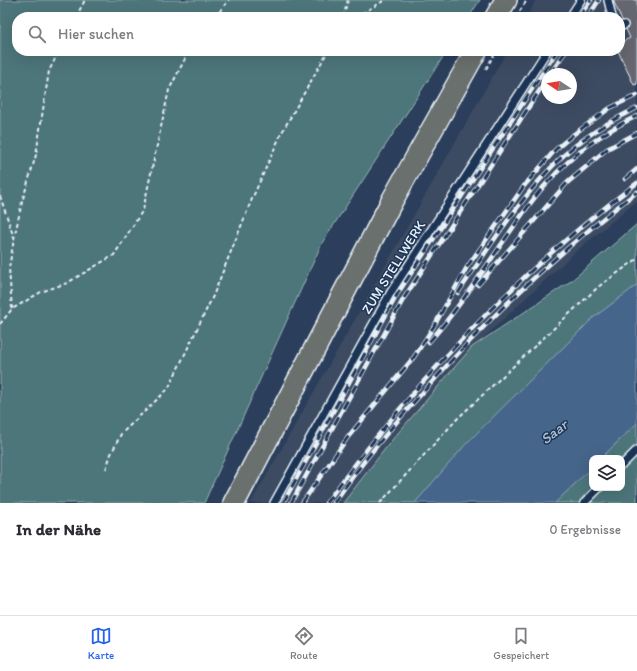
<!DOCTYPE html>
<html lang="de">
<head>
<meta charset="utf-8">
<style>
	:root { --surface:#fff; --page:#f2f2f3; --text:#2b2b33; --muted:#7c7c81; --line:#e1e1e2; --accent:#2563eb }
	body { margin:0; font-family:Itim,sans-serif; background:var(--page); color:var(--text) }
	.controls { position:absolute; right:12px; bottom:12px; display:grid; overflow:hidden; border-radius:8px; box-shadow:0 4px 16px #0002 }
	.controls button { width:36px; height:36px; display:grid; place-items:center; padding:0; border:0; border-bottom:1px solid var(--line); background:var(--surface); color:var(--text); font:20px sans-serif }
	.compass { position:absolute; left:541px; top:68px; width:36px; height:36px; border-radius:50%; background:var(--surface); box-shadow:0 4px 16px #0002; rotate:282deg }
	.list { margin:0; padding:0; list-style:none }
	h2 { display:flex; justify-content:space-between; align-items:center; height:52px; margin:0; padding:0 16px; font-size:17px }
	h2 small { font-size:13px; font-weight:400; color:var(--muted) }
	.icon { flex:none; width:22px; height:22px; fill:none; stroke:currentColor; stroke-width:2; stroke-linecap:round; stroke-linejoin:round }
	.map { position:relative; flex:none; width:637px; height:503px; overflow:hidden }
	.search { position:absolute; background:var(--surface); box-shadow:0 4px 16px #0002; left:12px; right:12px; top:12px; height:44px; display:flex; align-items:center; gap:10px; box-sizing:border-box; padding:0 14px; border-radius:16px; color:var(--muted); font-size:15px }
	.sheet { height:112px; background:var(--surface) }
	nav { display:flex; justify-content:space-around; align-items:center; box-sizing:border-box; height:56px; border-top:1px solid var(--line); background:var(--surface); font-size:11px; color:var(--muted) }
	nav a { display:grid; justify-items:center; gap:2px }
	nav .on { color:var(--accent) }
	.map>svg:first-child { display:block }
	.built { fill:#3c4b62; fill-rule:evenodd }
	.green { fill:#4d767a; stroke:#9ab4b9 }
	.water { fill:#44658a; stroke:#869db6 }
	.building { fill:#65666f; stroke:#e8f1f8 }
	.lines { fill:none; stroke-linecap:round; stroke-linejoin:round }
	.lane-casing { stroke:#e8f1f8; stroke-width:10 }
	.primary-casing { stroke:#e8f1f8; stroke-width:24 }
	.path { stroke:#e8f1f8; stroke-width:2; stroke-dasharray:4 3; stroke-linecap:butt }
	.lane { stroke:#1d3557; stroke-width:7 }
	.primary { stroke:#6b706d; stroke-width:21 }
	.rail-casing { stroke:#e8f1f8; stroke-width:4.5 }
	.rail { stroke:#1d3557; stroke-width:3; stroke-dasharray:9; stroke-linecap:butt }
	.labels { text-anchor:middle; stroke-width:3; stroke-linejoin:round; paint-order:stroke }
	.street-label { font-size:14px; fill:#e8f1f8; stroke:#1d3557 }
	.water-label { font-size:15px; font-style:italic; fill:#afc0d2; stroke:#1d3557 }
</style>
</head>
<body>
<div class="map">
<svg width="637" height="503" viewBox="0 0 637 503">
	<rect width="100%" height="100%" fill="#2b3f5c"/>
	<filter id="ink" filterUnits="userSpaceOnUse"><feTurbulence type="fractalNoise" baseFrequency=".025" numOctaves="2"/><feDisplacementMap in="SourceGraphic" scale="8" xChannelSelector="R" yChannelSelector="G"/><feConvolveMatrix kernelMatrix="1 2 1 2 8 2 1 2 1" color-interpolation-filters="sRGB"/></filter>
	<g filter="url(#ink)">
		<path class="built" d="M 536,0 L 637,0 L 637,201 L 574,253 L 466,354 L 387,503 L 251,503 L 507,51 L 620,51 L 620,17 L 527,17 ZM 547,74 L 571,74 L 571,98 L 547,98 Z"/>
		<path class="green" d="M 0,0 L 480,0 L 469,17 L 17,17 L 17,51 L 447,51 L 322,243 L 204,503 L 0,503 Z
			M 637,224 L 637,285 L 593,318 L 466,444 L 415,503 L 343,503 L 392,440 L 472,347 L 571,281 Z
			M 637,423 L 637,503 L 555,503 L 592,467 L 592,488 L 622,488 L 622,458 L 601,458 Z"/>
		<path class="water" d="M 637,285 L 637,423 L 601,458 L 592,458 L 592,467 L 555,503 L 415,503 L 466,444 L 593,318 Z"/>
		<path class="building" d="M 613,0 L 637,0 L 637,84 L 634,85 L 618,51 L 620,51 L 620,43 L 630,38 Z"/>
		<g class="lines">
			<defs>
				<path id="lane" d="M 608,0 L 612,17
					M 570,17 L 581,0
					M 620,27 L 624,25
					M 622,465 L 637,450
					M 274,503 L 391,292 L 547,51
					M 584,503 L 599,488"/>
				<path id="primary" d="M 496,17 L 506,0
					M 234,503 L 393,199 L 476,51"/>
			</defs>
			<use href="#lane" class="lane-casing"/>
			<use href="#primary" class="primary-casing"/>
			<path class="path" d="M 76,17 L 85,0
				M 215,17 L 229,0
				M 344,17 L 344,14 L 348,0
				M 356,17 L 385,0
				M 516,17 L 527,0
				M 486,69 L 496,51
				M 0,196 L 14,238
				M 12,309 L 9,268 L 14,239 L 22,202 L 36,155 L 49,71 L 59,51
				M 0,324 L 12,309 L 41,292 L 67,283 L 114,255 L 143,210 L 169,90 L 189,51
				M 106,469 L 111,454 L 121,434 L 168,389 L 213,296 L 252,199 L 281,134 L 328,51
				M 380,503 L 458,418 L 598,287 L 637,259"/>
			<use href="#lane" class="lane"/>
			<use href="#primary" class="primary"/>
			<defs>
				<path id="rail" d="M 579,17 L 591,0
					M 588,17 L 599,0
					M 550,74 L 566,51
					M 625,179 L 637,169
					M 478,285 L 567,183 L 607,149 L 637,133
					M 458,293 C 486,252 513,209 546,173 C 571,145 603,124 637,108
					M 429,342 C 459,308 484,269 510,232 C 522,215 533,198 547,183 C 572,155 603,132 637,116
					M 283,503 L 398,293 L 557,51
					M 291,503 L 404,298 L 547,79
					M 302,503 L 348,437 L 414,357 L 434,326 L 467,267 L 524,186 L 556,149 L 574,134 L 610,108 L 637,95
					M 326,503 C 414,383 517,272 637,183
					M 334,503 C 361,463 392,426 425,390 C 489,317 560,250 637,192"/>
			</defs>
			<use href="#rail" class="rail-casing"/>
			<use href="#rail" class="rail"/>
		</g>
	</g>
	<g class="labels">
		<g class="street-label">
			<text transform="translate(393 267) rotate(-58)" y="5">ZUM STELLWERK</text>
		</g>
		<g class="water-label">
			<text transform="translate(554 432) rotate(-38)" y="5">Saar</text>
		</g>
	</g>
</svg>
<div class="controls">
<button><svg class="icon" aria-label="layers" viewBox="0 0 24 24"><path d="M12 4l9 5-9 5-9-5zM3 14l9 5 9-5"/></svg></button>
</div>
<svg class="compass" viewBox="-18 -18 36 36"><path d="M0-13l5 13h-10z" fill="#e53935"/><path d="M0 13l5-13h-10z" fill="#7c7c81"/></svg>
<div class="search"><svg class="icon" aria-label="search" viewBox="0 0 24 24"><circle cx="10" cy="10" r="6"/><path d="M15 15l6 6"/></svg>Hier suchen</div>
</div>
<section class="sheet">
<h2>In der Nähe<small>0 Ergebnisse</small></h2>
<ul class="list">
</ul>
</section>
<nav>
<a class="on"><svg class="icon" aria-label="map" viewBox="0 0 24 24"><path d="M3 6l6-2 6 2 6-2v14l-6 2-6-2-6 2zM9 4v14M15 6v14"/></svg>Karte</a>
<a><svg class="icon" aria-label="directions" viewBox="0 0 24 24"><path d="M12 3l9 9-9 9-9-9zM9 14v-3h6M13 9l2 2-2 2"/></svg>Route</a>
<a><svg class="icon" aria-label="saved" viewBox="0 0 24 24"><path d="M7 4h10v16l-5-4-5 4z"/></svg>Gespeichert</a>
</nav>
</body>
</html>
